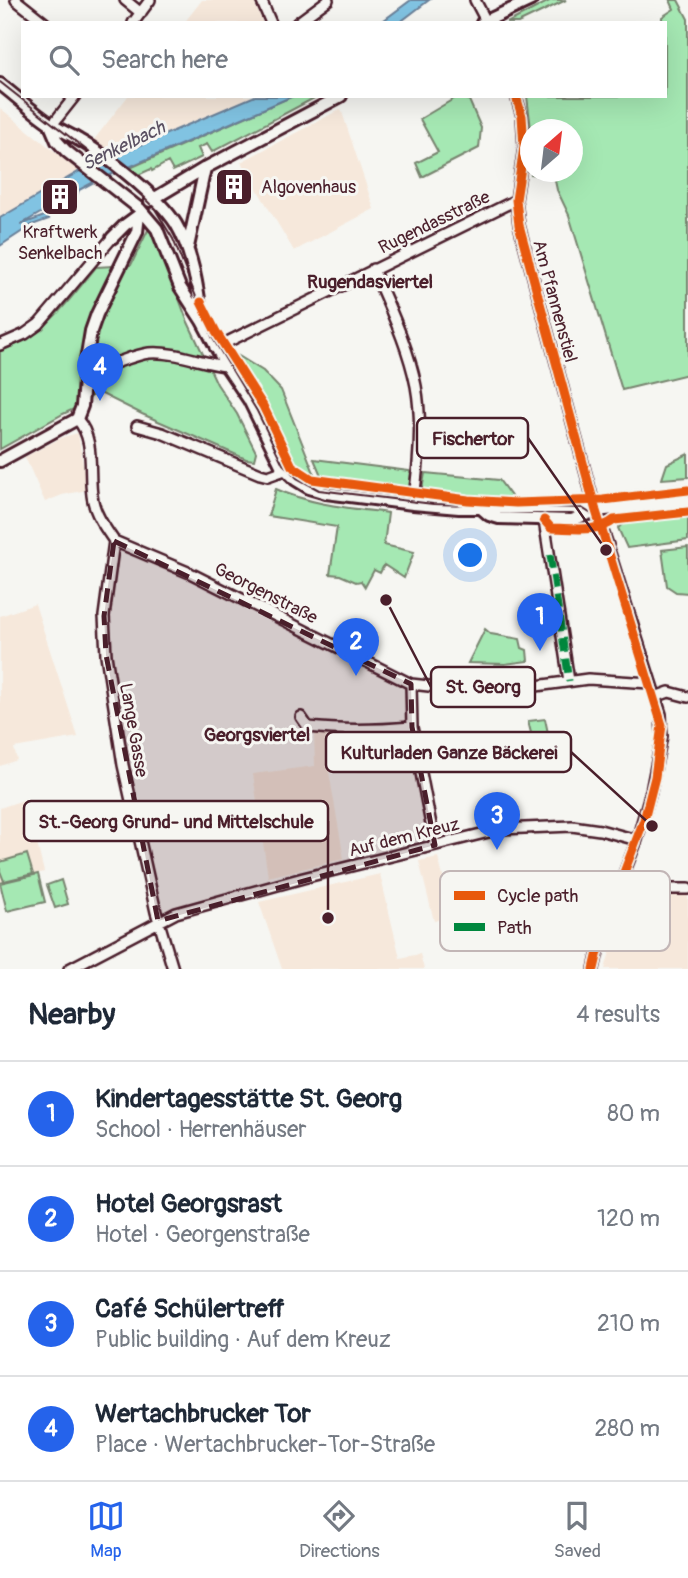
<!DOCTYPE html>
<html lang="en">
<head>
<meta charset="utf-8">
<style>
	:root { --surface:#fff; --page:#f6f6f7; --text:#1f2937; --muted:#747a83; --line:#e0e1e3; --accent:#2563eb }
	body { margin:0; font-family:Pangolin,sans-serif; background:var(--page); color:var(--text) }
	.compass { position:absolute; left:520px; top:119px; width:63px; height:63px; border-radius:50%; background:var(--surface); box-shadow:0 7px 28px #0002; rotate:28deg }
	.you { position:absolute; left:471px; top:556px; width:24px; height:24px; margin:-18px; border:5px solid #fff; border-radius:50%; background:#1a73e8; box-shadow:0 0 0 10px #1a73e833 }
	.badge { display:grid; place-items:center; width:46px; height:46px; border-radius:50%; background:var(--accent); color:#fff; font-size:23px; font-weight:700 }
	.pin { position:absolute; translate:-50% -58px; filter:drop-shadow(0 2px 4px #0008) }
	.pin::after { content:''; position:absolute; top:37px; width:24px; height:21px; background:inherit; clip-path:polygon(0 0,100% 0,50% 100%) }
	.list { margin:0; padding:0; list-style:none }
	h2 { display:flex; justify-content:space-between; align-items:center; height:91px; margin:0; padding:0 28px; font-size:30px }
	h2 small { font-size:23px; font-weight:400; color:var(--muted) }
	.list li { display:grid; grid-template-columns:46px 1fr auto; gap:21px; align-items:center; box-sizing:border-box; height:105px; padding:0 28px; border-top:2px solid var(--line) }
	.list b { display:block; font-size:26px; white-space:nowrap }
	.list p { margin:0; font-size:23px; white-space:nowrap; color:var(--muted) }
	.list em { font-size:23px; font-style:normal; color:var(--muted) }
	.icon { flex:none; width:38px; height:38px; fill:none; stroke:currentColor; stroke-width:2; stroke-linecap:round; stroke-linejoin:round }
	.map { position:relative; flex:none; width:688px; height:969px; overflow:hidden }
	.search { position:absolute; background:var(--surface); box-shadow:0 7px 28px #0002; left:21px; right:21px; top:21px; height:77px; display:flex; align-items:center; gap:18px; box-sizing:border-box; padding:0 24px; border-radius:0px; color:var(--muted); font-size:26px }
	.sheet { height:511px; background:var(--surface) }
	nav { display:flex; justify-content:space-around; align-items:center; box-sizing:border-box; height:98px; border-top:2px solid var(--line); background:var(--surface); font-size:19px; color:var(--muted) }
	nav a { display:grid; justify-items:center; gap:4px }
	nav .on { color:var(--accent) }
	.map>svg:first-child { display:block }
	.built { fill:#f6e8db }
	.green { fill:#a5e8b3; stroke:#78846f; stroke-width:2 }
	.water { fill:#81c3e2; stroke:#6b8199; stroke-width:2 }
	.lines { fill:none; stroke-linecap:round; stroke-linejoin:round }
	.minor-casing { stroke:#4a1f2b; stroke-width:14 }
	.tertiary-casing { stroke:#4a1f2b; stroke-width:16 }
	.minor { stroke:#f6f6f2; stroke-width:9 }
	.tertiary { stroke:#f6f6f2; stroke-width:10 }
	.tram { stroke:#4a1f2b; stroke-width:2 }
	.quiet { stroke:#00873e; stroke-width:7; stroke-dasharray:14 7; stroke-linecap:butt }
	.cycleway-casing { stroke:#f6f6f2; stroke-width:13 }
	.cycleway { stroke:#e8590c; stroke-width:9 }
	.marked { fill:#4a1f2b; fill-opacity:0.2; stroke:#4a1f2b; stroke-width:5; stroke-dasharray:14 9; stroke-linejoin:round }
	.labels { text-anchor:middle; stroke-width:6; stroke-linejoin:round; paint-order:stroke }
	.poi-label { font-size:18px; fill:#4a1f2b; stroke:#f6f6f2; text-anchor:start }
	.street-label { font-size:18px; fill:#4a1f2b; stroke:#f6f6f2 }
	.water-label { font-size:19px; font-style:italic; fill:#5a5062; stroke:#f6f6f2 }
	.neighbourhood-label { font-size:19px; font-weight:bold; fill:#4a1f2b; stroke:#f6f6f2 }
	.key { fill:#f6f6f2; stroke:#c2b6b6; stroke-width:2 }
	.key-label { font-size:19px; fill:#4a1f2b }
	.leader { fill:none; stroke:#4a1f2b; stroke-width:2.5 }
	.callout-dot { fill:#4a1f2b; stroke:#f6f6f2; stroke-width:2.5 }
	.callout { fill:#f6f6f2; stroke:#4a1f2b; stroke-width:2.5 }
	.callout-label { font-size:19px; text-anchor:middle; font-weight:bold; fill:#4a1f2b }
</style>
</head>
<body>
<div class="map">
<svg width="688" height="969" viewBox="0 0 688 969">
	<rect width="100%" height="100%" fill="#f6f6f2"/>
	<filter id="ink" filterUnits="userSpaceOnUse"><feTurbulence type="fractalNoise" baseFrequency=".0143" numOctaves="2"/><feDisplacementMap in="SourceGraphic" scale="14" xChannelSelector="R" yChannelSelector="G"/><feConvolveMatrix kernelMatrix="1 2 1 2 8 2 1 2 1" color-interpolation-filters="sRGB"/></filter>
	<g filter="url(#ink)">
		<path class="built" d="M 202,0 L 253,0 L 263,23 L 184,23 Z
			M 128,96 L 254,96 L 114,157 L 93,141 Z
			M 0,108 L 79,171 L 0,218 Z
			M 341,109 L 374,209 L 294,251 L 241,162 Z
			M 78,433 L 87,490 L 62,495 L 45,502 L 25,457 L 63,437 Z
			M 35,604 L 78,737 L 14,748 L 17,760 L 0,766 L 0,616 Z
			M 314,733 L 356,736 L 356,745 L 370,745 L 371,772 L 329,772 L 344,859 L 268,877 L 253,774 L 315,766 Z
			M 26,799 L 44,872 L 0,883 L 0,808 Z
			M 438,857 L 453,916 L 434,921 L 419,861 Z
			M 380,874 L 400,958 L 420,954 L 424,969 L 282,969 L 259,902 Z
			M 688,892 L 688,969 L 605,969 L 626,897 L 632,894 Z"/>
		<path class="green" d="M 551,0 L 566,0 L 518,23 L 507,23 Z
			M 670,0 L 678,0 L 688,19 L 688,374 L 622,390 L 569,215 L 557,190 L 554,176 L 531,174 L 531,172 L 572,172 L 572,130 L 531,129 L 527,96 L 665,96 L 665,23 L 662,23 L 662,17 L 674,9 Z
			M 293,96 L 318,96 L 212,152 L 207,144 L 198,148 L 202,157 L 173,171 L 168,162 L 152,171 L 151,169 L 138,175 L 130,168 Z
			M 457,97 L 469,100 L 481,128 L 479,148 L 422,177 L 416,163 L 438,152 L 420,119 Z
			M 149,228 L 156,237 L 187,320 L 217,384 L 237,414 L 256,452 L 254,460 L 246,459 L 142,414 L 96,391 L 85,404 L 63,414 L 0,449 L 0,351 C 46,335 66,304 96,267 L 131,265 Z
			M 234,353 L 263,371 L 281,390 L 316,478 L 302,472 L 294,463 L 265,404 Z
			M 688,454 L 688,477 L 662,479 L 667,464 Z
			M 314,459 L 409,471 L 411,473 L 409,487 L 407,491 L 323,480 Z
			M 425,473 L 499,480 L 513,499 L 511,501 L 424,493 L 422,490 Z
			M 276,489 C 312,505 350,508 388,513 L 384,545 L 414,552 L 404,578 L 384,565 L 380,573 L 374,570 L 365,587 L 361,581 L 356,582 L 340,575 L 330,574 L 337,527 L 268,516 Z
			M 688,517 L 688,540 L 627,548 L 618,528 L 624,523 Z
			M 688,547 L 688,593 L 676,592 L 667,586 L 662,550 Z
			M 485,629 L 491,634 L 520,639 L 522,648 L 527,650 L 528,661 L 505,664 L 468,663 Z
			M 545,719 L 548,733 L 541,735 L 543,744 L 534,745 L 528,721 Z
			M 27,854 L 33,874 L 4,881 L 0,871 L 0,862 Z
			M 38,874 L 45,902 L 7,911 L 0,883 Z
			M 61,880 L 68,904 L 55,908 L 47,885 Z"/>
		<path class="water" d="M 411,0 L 429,0 L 399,23 L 380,23 Z
			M 255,96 L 293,96 L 92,183 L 79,190 L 74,203 L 68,197 L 20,225 L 47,215 L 49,219 L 32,225 L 0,246 L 0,218 L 80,171 Z"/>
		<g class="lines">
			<defs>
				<path id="minor" d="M 16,0 L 45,23
					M 125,0 L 141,13
					M 261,0 L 271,23
					M 475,0 L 487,23
					M 133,23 L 150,0
					M 297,23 L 328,0
					M 516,96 L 522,116 L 524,147 L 516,200 L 519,225 L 596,511 L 608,545
					M 52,125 L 75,96
					M 373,269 C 389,307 408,345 416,386 C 423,424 419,466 413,504
					M 0,345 L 25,334 L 39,324 L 112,238
					M 215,348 L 516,200
					M 85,367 C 108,370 127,356 149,353 C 175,351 201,363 226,366
					M 77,419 C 97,441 87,474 93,501 C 96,516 106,529 114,541
					M 137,426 L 162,433 L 260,474 L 268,476 L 285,470
					M 544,520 L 569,681
					M 114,541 L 190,573 L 411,684 L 455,689 L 499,691 L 588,679 L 650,683
					M 114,541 L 104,616 L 106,655 L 123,765 L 156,912 L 173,969
					M 411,684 L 412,727 L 435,845
					M 655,697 L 669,692 L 688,697
					M 301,717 L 308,727 C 344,731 377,730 412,727
					M 619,885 L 646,889 L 688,889
					M 69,969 L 176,913 L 303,878 L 501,829 L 572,826 L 600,830 L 637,840
					M 594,969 L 605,922 L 637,840 L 651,791 L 662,736 L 661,714 L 610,553"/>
				<path id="tertiary" d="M 482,23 L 531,0
					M 0,84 C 17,97 33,112 51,124 C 59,130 70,134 79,140 C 106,155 160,198 176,224 C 193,253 198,289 202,321
					M 52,125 L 51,127 L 57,141 L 66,151 L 140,209 L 157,229 L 180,287 L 202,321 L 226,366 L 249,400 L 281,465 L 296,480 L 309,488 L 326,493 L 413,504 L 459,508 L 572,508 L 596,511
					M 150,201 L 205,168 L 341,96
					M 112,238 L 125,225 L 140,214
					M 188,247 L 205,168
					M 0,461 L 77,419 L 82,406 L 85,367 L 91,331 L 97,314 L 137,232 L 139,215
					M 482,509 L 489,515 L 499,518 L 572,520 L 596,511 L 688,501"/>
			</defs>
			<use href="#minor" class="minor-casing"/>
			<use href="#tertiary" class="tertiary-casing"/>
			<use href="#minor" class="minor"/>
			<use href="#tertiary" class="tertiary"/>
			<path class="tram" d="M 0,82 L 132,186 L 155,209 L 173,239 L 212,337 L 257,411 L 283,464 L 297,478 L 319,490 L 433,504 L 582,508 L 599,519 L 611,544
				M 596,969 L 607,923 L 639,841 L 653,791 L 664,736 L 662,710 L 613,552"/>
			<path class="quiet" d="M 550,555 L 569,681"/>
			<defs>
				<path id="cycleway" d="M 516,96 L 522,116 L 524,147 L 516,200 L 519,225 L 596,511 L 662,725 L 655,777 L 644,820 L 605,922 L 594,969
					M 201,302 L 216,332 L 263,406 L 292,466 L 312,479 L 468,500 L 516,503 L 603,500 L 688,490
					M 544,520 L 551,528 C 570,528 599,533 614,520 L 688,512"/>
			</defs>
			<use href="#cycleway" class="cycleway-casing"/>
			<use href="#cycleway" class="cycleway"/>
		</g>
	</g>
	<path class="marked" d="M 114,541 L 411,684 L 412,727 L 435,845 L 158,921 L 106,655 L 104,616 Z"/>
	<defs>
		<symbol id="building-square" viewBox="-11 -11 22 22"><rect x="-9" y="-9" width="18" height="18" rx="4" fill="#4a1f2b" stroke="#f6f6f2"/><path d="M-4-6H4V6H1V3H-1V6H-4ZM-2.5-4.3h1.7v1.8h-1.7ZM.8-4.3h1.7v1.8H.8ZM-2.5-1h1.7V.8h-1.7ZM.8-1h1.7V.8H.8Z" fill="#fff"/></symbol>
	</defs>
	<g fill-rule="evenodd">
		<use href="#building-square" x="212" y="165" width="44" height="44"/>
		<use href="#building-square" x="38" y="175" width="44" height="44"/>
	</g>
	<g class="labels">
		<g class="poi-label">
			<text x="261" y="193">Algovenhaus</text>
			<text x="60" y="238" text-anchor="middle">Kraftwerk<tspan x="60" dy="21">Senkelbach</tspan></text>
		</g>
		<g class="street-label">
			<text transform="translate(434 222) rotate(-26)" y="6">Rugendasstraße</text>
			<text transform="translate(555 301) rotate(75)" y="6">Am Pfannenstiel</text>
			<text transform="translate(266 593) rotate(27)" y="6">Georgenstraße</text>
			<text transform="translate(134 730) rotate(80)" y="6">Lange Gasse</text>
			<text transform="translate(404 837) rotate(-14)" y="6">Auf dem Kreuz</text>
		</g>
		<g class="water-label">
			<text transform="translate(123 145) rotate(-26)" y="7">Senkelbach</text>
		</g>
		<g class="neighbourhood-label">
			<text x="370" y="288">Rugendasviertel</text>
			<text x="257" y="741">Georgsviertel</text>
		</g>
	</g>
	<rect x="440" y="871" width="230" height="80" rx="10" class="key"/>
	<rect x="454" y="891" width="31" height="9" fill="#e8590c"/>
	<rect x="454" y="923" width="31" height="8" fill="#00873e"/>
	<g class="key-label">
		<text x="497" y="902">Cycle path</text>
		<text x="497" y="934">Path</text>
	</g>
	<path class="leader" d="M606 550L528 438M386 600L431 687M652 826L571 752M328 918L328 821"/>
	<g class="callout-dot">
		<circle cx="606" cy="550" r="7"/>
		<circle cx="386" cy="600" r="7"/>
		<circle cx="652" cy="826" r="7"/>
		<circle cx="328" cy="918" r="7"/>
	</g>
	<g class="callout">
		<rect x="417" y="418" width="111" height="40" rx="7"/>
		<rect x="431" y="667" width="104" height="40" rx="7"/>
		<rect x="326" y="732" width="245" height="40" rx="7"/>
		<rect x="24" y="801" width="304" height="40" rx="7"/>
	</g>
	<g class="callout-label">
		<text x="473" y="445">Fischertor</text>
		<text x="483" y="693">St. Georg</text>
		<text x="449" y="759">Kulturladen Ganze Bäckerei</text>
		<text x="176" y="828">St.-Georg Grund- und Mittelschule</text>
	</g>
</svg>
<svg class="compass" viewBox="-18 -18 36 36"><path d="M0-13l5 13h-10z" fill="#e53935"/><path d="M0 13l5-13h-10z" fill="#747a83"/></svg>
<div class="you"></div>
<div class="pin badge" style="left:540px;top:651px">1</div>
<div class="pin badge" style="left:356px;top:676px">2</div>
<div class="pin badge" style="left:497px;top:850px">3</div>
<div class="pin badge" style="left:100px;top:401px">4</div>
<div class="search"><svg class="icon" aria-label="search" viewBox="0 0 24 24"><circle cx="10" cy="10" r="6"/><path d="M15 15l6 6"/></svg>Search here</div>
</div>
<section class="sheet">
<h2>Nearby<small>4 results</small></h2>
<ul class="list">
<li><span class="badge">1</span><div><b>Kindertagesstätte St. Georg</b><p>School · Herrenhäuser</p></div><em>80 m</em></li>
<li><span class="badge">2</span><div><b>Hotel Georgsrast</b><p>Hotel · Georgenstraße</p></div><em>120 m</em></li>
<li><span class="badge">3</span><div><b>Café Schülertreff</b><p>Public building · Auf dem Kreuz</p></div><em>210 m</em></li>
<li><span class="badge">4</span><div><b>Wertachbrucker Tor</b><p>Place · Wertachbrucker-Tor-Straße</p></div><em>280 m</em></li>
</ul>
</section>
<nav>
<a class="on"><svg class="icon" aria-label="map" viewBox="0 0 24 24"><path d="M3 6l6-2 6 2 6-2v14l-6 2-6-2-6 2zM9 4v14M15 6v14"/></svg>Map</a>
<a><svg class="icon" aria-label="directions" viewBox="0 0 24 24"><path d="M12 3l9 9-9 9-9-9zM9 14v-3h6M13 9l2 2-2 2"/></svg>Directions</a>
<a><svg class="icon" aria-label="saved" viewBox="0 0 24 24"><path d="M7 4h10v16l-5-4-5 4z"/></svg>Saved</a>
</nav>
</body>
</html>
